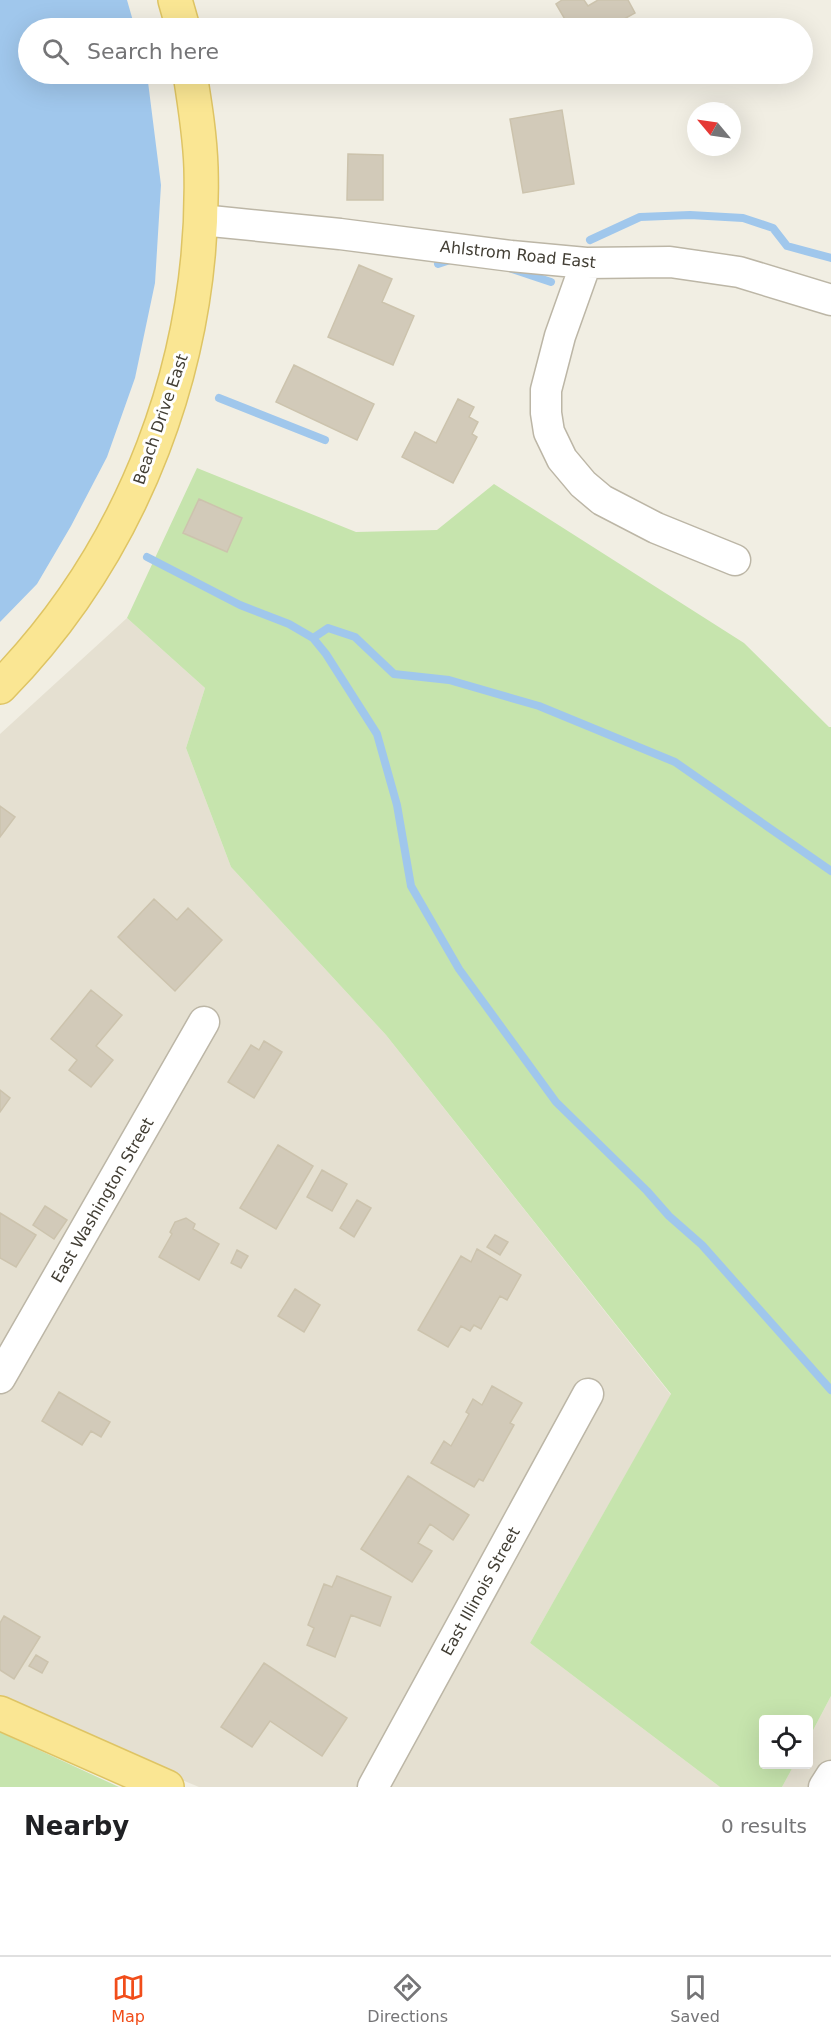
<!DOCTYPE html>
<html lang="en">
<head>
<meta charset="utf-8">
<style>
	:root { --surface:#fff; --page:#f6f6f6; --text:#202124; --muted:#757577; --line:#e0e0e0; --accent:#f14d1a }
	body { margin:0; font-family:"DejaVu Sans",sans-serif; background:var(--page); color:var(--text) }
	.controls { position:absolute; right:18px; bottom:18px; display:grid; overflow:hidden; border-radius:6px; box-shadow:0 6px 24px #0002 }
	.controls button { width:54px; height:54px; display:grid; place-items:center; padding:0; border:0; border-bottom:2px solid var(--line); background:var(--surface); color:var(--text); font:30px sans-serif }
	.compass { position:absolute; left:687px; top:102px; width:54px; height:54px; border-radius:50%; background:var(--surface); box-shadow:0 6px 24px #0002; rotate:299deg }
	.list { margin:0; padding:0; list-style:none }
	h2 { display:flex; justify-content:space-between; align-items:center; height:78px; margin:0; padding:0 24px; font-size:26px }
	h2 small { font-size:20px; font-weight:400; color:var(--muted) }
	.icon { flex:none; width:33px; height:33px; fill:none; stroke:currentColor; stroke-width:2; stroke-linecap:round; stroke-linejoin:round }
	.map { position:relative; flex:none; width:831px; height:1787px; overflow:hidden }
	.search { position:absolute; background:var(--surface); box-shadow:0 6px 24px #0002; left:18px; right:18px; top:18px; height:66px; display:flex; align-items:center; gap:15px; box-sizing:border-box; padding:0 21px; border-radius:33px; color:var(--muted); font-size:22px }
	.sheet { height:168px; background:var(--surface) }
	nav { display:flex; justify-content:space-around; align-items:center; box-sizing:border-box; height:84px; border-top:2px solid var(--line); background:var(--surface); font-size:16px; color:var(--muted) }
	nav a { display:grid; justify-items:center; gap:3px }
	nav .on { color:var(--accent) }
	.map>svg:first-child { display:block }
	.residential { fill:#e5e0d1 }
	.green { fill:#c6e4ad }
	.water { fill:#a0c7ec }
	.lines { fill:none; stroke-linecap:round; stroke-linejoin:round }
	.stream { stroke:#a0c7ec; stroke-width:8 }
	.building { fill:#d2cab9; stroke:#ccc3ad; stroke-width:1.5 }
	.minor-casing { stroke:#bcb6a6; stroke-width:33 }
	.major-casing { stroke:#dec464; stroke-width:36 }
	.minor { stroke:#fff; stroke-width:30 }
	.major { stroke:#fae693; stroke-width:33 }
	.labels { text-anchor:middle; stroke-width:6; stroke-linejoin:round; paint-order:stroke }
	.street-label { font-size:16px; fill:#423e34; stroke:#fff }
</style>
</head>
<body>
<div class="map">
<svg width="831" height="1787" viewBox="0 0 831 1787">
	<rect width="100%" height="100%" fill="#f1eee3"/>
	<path class="residential" d="M 127,618 L 205,688 L 186,748 L 231,867 L 386,1035 L 671,1395 L 530,1643 L 720,1787 L 199,1787 L 0,1705 L 0,734 Z
		M 831,1696 L 831,1787 L 782,1787 L 794,1765 L 808,1764 L 809,1738 Z"/>
	<path class="green" d="M 197,468 L 356,532 L 437,530 L 494,484 L 744,643 L 829,727 L 831,727 L 831,1696 L 809,1738 L 808,1720 L 764,1720 L 764,1764 L 794,1765 L 782,1787 L 720,1787 L 530,1643 L 671,1394 L 386,1035 L 231,867 L 186,748 L 205,688 L 127,618 Z
		M 0,1732 L 119,1787 L 0,1787 Z"/>
	<path class="water" d="M 0,0 L 127,0 L 135,28 L 28,28 L 28,74 L 147,74 L 161,185 L 155,283 L 135,378 L 107,457 L 71,526 L 37,584 L 0,622 Z"/>
	<g class="lines">
		<path class="stream" d="M 590,240 L 640,217 L 690,215 L 743,218 L 773,228 L 787,246 L 831,258
			M 438,264 L 453,259
			M 512,269 L 551,282
			M 219,398 L 325,440
			M 147,557 L 240,605 L 289,624 L 313,638 L 326,654 L 377,734 L 397,805 L 411,886 L 459,969 L 556,1102 L 647,1191 L 669,1216 L 702,1245 L 831,1390
			M 313,638 L 328,628 L 355,637 L 394,674 L 449,680 L 539,706 L 675,762 L 831,871"/>
	</g>
	<path class="building" d="M 562,0 L 584,0 L 588,6 L 598,0 L 628,0 L 635,13 L 608,28 L 570,28 L 556,4 Z
		M 562,110 L 574,184 L 523,193 L 510,119 Z
		M 348,154 L 383,155 L 383,200 L 347,200 Z
		M 359,265 L 392,279 L 382,302 L 414,316 L 393,365 L 328,337 Z
		M 294,365 L 374,404 L 357,440 L 276,402 Z
		M 458,399 L 474,407 L 469,417 L 478,422 L 472,434 L 477,437 L 453,483 L 402,457 L 415,432 L 436,443 Z
		M 199,499 L 242,518 L 227,552 L 183,533 Z
		M 0,806 L 15,817 L 0,837 Z
		M 154,899 L 177,920 L 188,908 L 222,940 L 175,991 L 118,937 Z
		M 91,990 L 122,1015 L 96,1046 L 113,1060 L 91,1087 L 69,1070 L 77,1060 L 51,1039 Z
		M 264,1041 L 282,1052 L 254,1098 L 228,1082 L 251,1045 L 259,1050 Z
		M 0,1090 L 10,1098 L 0,1112 Z
		M 278,1145 L 313,1166 L 276,1229 L 240,1208 Z
		M 322,1170 L 347,1184 L 332,1211 L 307,1197 Z
		M 357,1200 L 371,1208 L 354,1237 L 340,1228 Z
		M 45,1206 L 67,1220 L 54,1239 L 33,1225 Z
		M 0,1213 L 36,1235 L 16,1267 L 0,1258 Z
		M 186,1218 L 195,1224 L 193,1229 L 219,1244 L 199,1280 L 159,1257 L 172,1234 L 170,1232 L 175,1222 Z
		M 495,1235 L 508,1242 L 500,1255 L 487,1247 Z
		M 477,1249 L 521,1275 L 507,1300 L 500,1296 L 481,1329 L 474,1325 L 470,1331 L 461,1326 L 448,1347 L 418,1330 L 461,1256 L 471,1262 Z
		M 237,1250 L 248,1256 L 241,1268 L 231,1263 Z
		M 295,1289 L 320,1305 L 304,1332 L 278,1316 Z
		M 492,1386 L 522,1403 L 510,1423 L 514,1425 L 483,1481 L 479,1479 L 474,1487 L 431,1463 L 444,1441 L 451,1446 L 469,1414 L 466,1412 L 473,1399 L 482,1405 Z
		M 59,1392 L 110,1422 L 101,1437 L 91,1431 L 82,1445 L 42,1421 Z
		M 408,1476 L 469,1515 L 453,1540 L 430,1524 L 418,1543 L 432,1551 L 412,1582 L 361,1549 Z
		M 337,1576 L 391,1597 L 380,1626 L 351,1615 L 335,1657 L 307,1645 L 314,1628 L 308,1625 L 324,1584 L 332,1587 Z
		M 4,1616 L 40,1637 L 14,1679 L 0,1670 L 0,1623 Z
		M 36,1655 L 48,1662 L 42,1673 L 29,1666 Z
		M 264,1663 L 347,1718 L 322,1756 L 270,1721 L 252,1747 L 221,1727 Z"/>
	<g class="lines">
		<defs>
			<path id="minor" d="M 201,220 L 340,234 L 511,256 L 586,263 L 670,262 L 739,272 L 831,300
				M 586,263 L 560,336 L 546,390 L 546,413 L 549,432 L 562,459 L 583,484 L 602,500 L 656,528 L 735,560
				M 0,1378 L 204,1022
				M 373,1787 L 588,1394
				M 824,1787 L 831,1776"/>
			<path id="major" d="M 175,0 L 183,28
				M 0,687 C 135,549 206,360 201,168 C 200,136 195,105 190,74
				M 0,1713 L 167,1787"/>
		</defs>
		<use href="#minor" class="minor-casing"/>
		<use href="#major" class="major-casing"/>
		<use href="#minor" class="minor"/>
		<use href="#major" class="major"/>
	</g>
	<g class="labels">
		<g class="street-label">
			<text transform="translate(518 254) rotate(6)" y="6">Ahlstrom Road East</text>
			<text transform="translate(160 419) rotate(-71)" y="6">Beach Drive East</text>
			<text transform="translate(102 1200) rotate(-60)" y="6">East Washington Street</text>
			<text transform="translate(480 1591) rotate(-61)" y="6">East Illinois Street</text>
		</g>
	</g>
</svg>
<div class="controls">
<button><svg class="icon" aria-label="locate" viewBox="0 0 24 24"><circle cx="12" cy="12" r="6"/><path d="M12 2v4M12 18v4M2 12h4M18 12h4"/></svg></button>
</div>
<svg class="compass" viewBox="-18 -18 36 36"><path d="M0-13l5 13h-10z" fill="#e53935"/><path d="M0 13l5-13h-10z" fill="#757577"/></svg>
<div class="search"><svg class="icon" aria-label="search" viewBox="0 0 24 24"><circle cx="10" cy="10" r="6"/><path d="M15 15l6 6"/></svg>Search here</div>
</div>
<section class="sheet">
<h2>Nearby<small>0 results</small></h2>
<ul class="list">
</ul>
</section>
<nav>
<a class="on"><svg class="icon" aria-label="map" viewBox="0 0 24 24"><path d="M3 6l6-2 6 2 6-2v14l-6 2-6-2-6 2zM9 4v14M15 6v14"/></svg>Map</a>
<a><svg class="icon" aria-label="directions" viewBox="0 0 24 24"><path d="M12 3l9 9-9 9-9-9zM9 14v-3h6M13 9l2 2-2 2"/></svg>Directions</a>
<a><svg class="icon" aria-label="saved" viewBox="0 0 24 24"><path d="M7 4h10v16l-5-4-5 4z"/></svg>Saved</a>
</nav>
</body>
</html>
